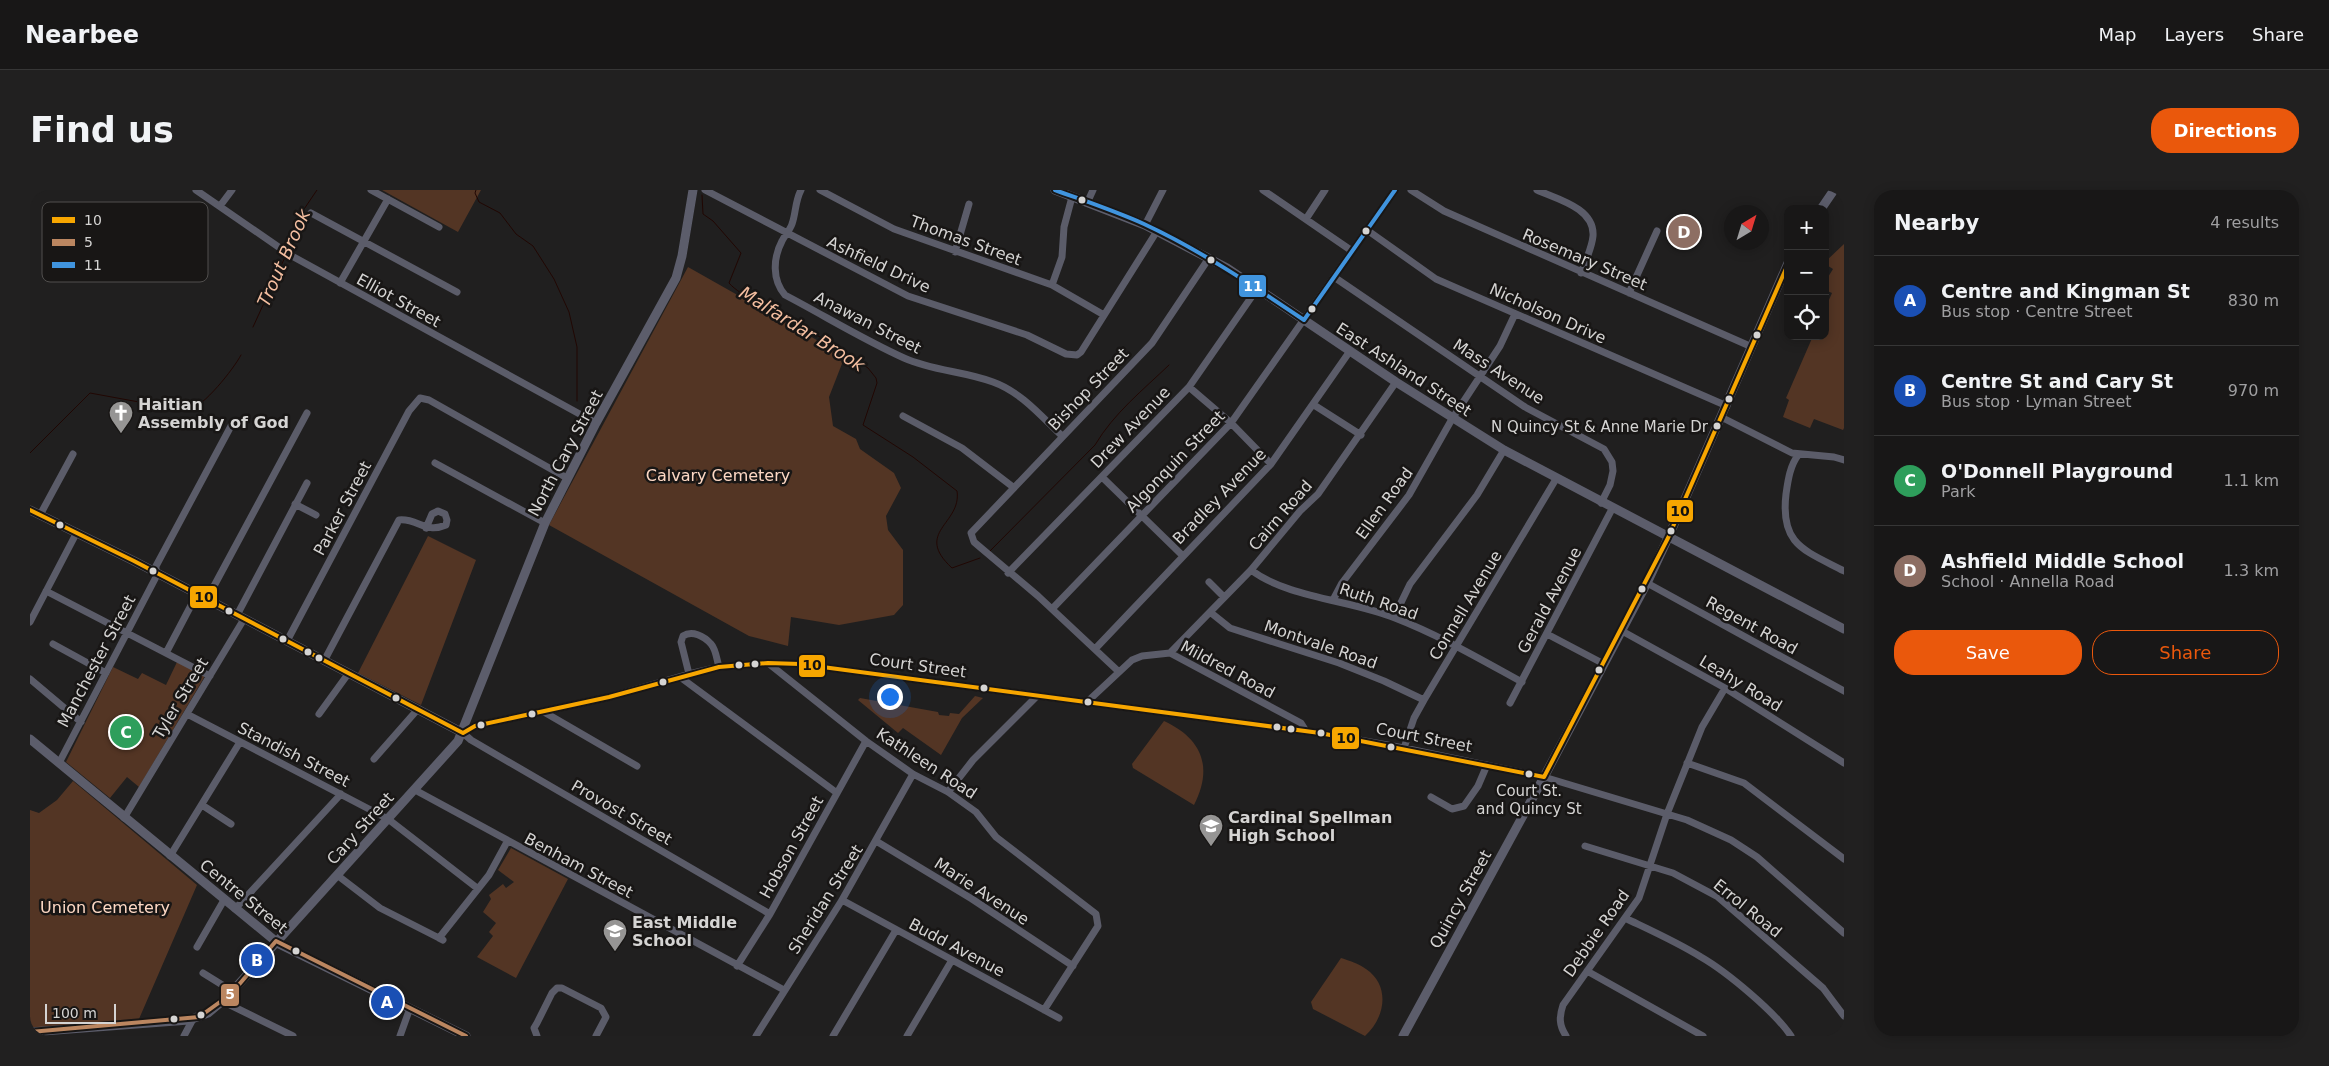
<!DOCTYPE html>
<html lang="en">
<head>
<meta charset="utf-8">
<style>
	:root { --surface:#181717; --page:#212020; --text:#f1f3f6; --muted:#9f9fa1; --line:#363636; --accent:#ea580c }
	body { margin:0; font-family:"DejaVu Sans",sans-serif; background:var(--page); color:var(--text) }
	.controls { position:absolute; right:15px; top:15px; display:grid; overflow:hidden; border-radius:10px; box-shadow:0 2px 12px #0003 }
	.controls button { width:45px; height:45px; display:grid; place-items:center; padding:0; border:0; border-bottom:1px solid var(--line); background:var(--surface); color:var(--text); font:25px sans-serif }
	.compass { position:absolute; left:1694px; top:15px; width:45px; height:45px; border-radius:50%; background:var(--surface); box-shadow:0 2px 12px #0003; rotate:38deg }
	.scale { position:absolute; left:15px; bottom:12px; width:71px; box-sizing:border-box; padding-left:5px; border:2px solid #d5d4d3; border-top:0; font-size:14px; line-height:18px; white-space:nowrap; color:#d5d4d3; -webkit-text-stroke:4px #181615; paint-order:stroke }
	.you { position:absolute; left:859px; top:506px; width:18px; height:18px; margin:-12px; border:4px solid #fff; border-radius:50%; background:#1a73e8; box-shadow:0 0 0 8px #1a73e833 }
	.badge { display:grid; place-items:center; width:32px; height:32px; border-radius:50%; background:var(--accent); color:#fff; font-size:16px; font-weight:700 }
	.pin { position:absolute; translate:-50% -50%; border:2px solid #fff; box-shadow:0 1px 5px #0006 }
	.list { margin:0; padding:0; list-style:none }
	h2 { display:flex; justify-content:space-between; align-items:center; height:65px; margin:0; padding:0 20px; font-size:21px }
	h2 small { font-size:16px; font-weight:400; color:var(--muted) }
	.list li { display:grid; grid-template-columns:32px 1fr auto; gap:15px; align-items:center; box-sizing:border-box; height:90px; padding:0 20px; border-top:1px solid var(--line) }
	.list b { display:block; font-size:19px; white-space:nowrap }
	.list p { margin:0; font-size:16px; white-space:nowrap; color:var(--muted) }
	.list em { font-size:16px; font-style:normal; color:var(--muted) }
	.actions { display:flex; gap:10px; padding:15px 20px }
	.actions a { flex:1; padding:11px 0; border:1px solid var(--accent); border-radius:20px; text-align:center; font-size:18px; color:var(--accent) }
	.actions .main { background:var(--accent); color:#fff }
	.icon { flex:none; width:28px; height:28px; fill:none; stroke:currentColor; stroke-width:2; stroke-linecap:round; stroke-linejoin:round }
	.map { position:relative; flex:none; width:1814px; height:846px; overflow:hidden; border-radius:20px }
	header { display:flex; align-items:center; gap:30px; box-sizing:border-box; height:70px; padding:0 25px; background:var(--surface); border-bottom:1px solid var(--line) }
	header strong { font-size:24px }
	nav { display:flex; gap:28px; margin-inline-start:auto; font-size:18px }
	.intro { display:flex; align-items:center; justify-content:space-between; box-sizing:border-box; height:120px; padding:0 30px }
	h1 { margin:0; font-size:35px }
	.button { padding:12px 22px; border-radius:20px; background:var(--accent); color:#fff; font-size:18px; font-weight:700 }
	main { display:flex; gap:30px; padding:0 30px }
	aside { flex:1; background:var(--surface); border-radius:20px; box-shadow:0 2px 12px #0003 }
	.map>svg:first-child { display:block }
	.green { fill:#533524 }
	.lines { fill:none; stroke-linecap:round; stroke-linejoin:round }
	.stream { stroke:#210703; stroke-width:1 }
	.minor { stroke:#5b5c69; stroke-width:7 }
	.major { stroke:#5c5d6b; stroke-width:9 }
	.bus-1-casing { stroke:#181615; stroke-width:8 }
	.bus-2-casing { stroke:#181615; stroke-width:8 }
	.bus-3-casing { stroke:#181615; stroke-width:8 }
	.bus-1 { stroke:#f7a600; stroke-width:4 }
	.bus-2 { stroke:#bb8660; stroke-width:4 }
	.bus-3 { stroke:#4094de; stroke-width:4 }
	.bus-dot { fill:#d5d4d3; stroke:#181615; stroke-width:2 }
	.labels { text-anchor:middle; stroke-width:5; stroke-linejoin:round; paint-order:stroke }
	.bus-label { font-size:15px; fill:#d5d4d3; stroke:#181615; text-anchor:end }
	.street-label { font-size:16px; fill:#d5d4d3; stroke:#181615 }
	.poi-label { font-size:16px; font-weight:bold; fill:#d5d4d3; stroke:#181615; text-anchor:start }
	.park-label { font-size:16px; fill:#fdd8c4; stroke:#181615 }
	.water-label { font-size:18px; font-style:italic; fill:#f4bea0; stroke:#181615 }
	.key { fill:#181615; stroke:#514f4e; stroke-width:1 }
	.key-label { font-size:14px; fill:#d5d4d3 }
	.line-badge { stroke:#181615; stroke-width:2 }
	.badge-label { font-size:14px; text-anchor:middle; font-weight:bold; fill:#fff }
	.pale-badge-label { font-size:14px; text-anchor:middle; font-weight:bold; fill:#111 }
</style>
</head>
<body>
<header>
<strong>Nearbee</strong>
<nav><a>Map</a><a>Layers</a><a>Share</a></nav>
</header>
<div class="intro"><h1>Find us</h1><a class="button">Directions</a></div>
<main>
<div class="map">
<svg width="1814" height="846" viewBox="0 0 1814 846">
	<rect width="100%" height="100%" fill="#201f1f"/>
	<path class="green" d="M 352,0 L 451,0 L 428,42 Z
		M 1814,54 L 1814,238 L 1813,240 L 1784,229 L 1780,238 L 1753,227 L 1759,210 L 1756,208 L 1783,146 L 1795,146 L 1795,119 L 1802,103 L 1795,100 L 1795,92 L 1803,79 L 1795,74 L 1795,72 Z
		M 658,77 L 815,166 L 799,207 L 803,236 L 826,249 L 830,259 L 864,283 L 871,298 L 856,326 L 858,340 L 873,360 L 873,415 L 864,425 L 809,435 L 761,427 L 758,456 L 719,446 L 519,335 Z
		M 398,346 L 446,370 L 391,515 L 328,483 Z
		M 147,472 L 175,486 L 109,597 L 97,587 L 80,608 L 36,572 L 83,477 L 108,489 L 112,483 L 136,495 Z
		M 945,506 L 953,508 L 932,528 L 911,565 L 873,538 L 868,543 L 828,510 L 830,508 L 908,522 L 909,525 L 919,526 L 920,523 L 929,524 Z
		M 1134,531 C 1173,549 1183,578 1164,615 L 1103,578 L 1102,574 Z
		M 43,591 L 167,695 L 109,829 L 0,838 L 0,620 L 9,623 L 27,610 Z
		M 481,658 L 538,689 L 486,788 L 447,767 L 463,746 L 459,742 L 466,733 L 453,722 L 461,709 L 459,705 L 473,694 L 476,698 L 484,692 L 468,680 Z
		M 1311,768 C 1320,771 1328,773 1336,779 C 1361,796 1355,828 1335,846 L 1283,819 L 1281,812 Z"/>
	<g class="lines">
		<path class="stream" d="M 446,0 L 445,3 L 449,12 L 470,23 L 486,44 L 503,56 L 524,89 L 539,122 L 547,157 L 547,211
			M 672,5 L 673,24 L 683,31 L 711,63 L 699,93 C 710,106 746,122 762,130 C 788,145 813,162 838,178 L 846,188 L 847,193 L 833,235 L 883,267 L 927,301 C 932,334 883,342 922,378 L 950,368
			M 257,59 L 268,28 L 287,0
			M 223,137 L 256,65
			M 0,263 L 60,203 L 158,221 C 174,216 203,180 211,165
			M 960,361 L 1065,255 C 1084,223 1113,200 1139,175"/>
		<path class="minor" d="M 166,0 L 260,65 L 566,233
			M 341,0 L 409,37
			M 675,0 L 878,106 L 997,145 L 1036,164 L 1047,165 L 1051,162 L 1127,41
			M 771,0 C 765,11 766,23 762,34 C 760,40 755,45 752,51 C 743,68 742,90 755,105 C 795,126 834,150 874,168 C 903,181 934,181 963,192 C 991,202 1011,226 1032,246
			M 790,0 L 864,39 L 1022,95 L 1074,125
			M 1233,0 L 1322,61
			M 1381,0 L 1414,21 L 1722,157
			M 1507,0 C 1527,9 1565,18 1563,46 C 1562,58 1555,72 1551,83
			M 1058,11 L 1063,0
			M 190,16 L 202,0
			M 281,23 L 427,102
			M 1276,29 L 1295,0
			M 1115,35 L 1133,0
			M 1337,40 L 1406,89 L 1697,216
			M 925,62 L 939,14
			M 1304,87 L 1495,217 L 1574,259 L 1582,272 L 1583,281 L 1580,295 L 1571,313
			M 310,93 L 358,9
			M 1022,95 L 1032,67 L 1034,37 L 1042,7
			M 1599,103 L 1627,41
			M 1159,197 L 1201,233 L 1241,274
			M 1284,215 L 1331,245
			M 873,226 L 932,258 L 983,297
			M 1691,227 L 1762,263 L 1804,267 L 1814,270
			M 1769,264 C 1760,275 1758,290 1756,304 C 1750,355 1774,360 1814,381
			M 405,273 L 515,333
			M 1072,287 L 1152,365
			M 265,314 L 286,325
			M 10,325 L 43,264
			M 1221,380 C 1258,408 1321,410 1365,428 C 1409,445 1450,469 1492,492
			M 978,383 L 1159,197 L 1227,99
			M 1179,392 L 1194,407
			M 1617,393 L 1814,501
			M 16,401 L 180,486
			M 177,409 L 277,223
			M 1303,410 L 1312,393 L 1379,305 L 1422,229 L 1470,156 L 1485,124
			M 1022,419 L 1201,233 L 1365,0
			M 1180,422 L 1200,438 L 1309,473 L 1354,491 L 1394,510
			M 207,425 L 277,293
			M 1364,427 L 1380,394 L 1447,305 L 1474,260
			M 0,432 L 47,342
			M 1592,441 L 1695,498 L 1814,573
			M 1517,444 L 1574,474
			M 257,451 L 379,221 L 390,208 L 399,210 L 537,288
			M 23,454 L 76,483
			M 1065,459 L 1241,274 L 1320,161
			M 136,463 L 167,404
			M 1140,463 L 1221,380 L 1270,321 L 1288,304 L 1366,192
			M 294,471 L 369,330 C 388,328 395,344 416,335 L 417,330 L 415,324 L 408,321 L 402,324 L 396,338
			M 738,473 L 836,551 L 883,584 L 918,602 L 946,622 L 966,647 L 1066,724 L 1068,736 L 1014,820
			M 1088,481 L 1008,406 L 944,352 L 941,343 L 1122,153 L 1179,68
			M 659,484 L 651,452 L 653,446 C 662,440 674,446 681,454 C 686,459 687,471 689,477
			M 650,487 L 807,603
			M 0,489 L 51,532
			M 1057,512 L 1102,470 L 1112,466 L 1140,463 L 1271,533 L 1276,541
			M 1480,513 L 1582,319
			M 514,522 L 607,576
			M 157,524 L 358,629 L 447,698
			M 289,524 L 318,484
			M 1374,558 L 1384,528 L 1394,510 L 1526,289
			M 344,569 L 388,519
			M 29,573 L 126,387 L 126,376 L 201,236
			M 1657,573 L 1714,593 L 1814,669
			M 385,600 L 754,800
			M 918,602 L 943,570 L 1007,506
			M 1401,607 L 1422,619 L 1434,616 L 1448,596 L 1457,575
			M 172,615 L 201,634
			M 94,628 L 214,429
			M 846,651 L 942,709 L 1043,776
			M 1555,656 L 1643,683 L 1688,707 L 1793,798 L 1814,826
			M 140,666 L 210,552
			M 307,685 L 350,718 L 409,748
			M 812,710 L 1029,828
			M 205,719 L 311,604
			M 740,724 L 441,550 L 433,543 L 445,536 L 579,507 L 659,484 L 689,477 L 738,473 L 770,474 L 1290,543 L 1374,558 L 1514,587 L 1657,630 L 1701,650 L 1727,667 L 1814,743
			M 1595,728 C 1620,740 1647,752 1671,767 C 1697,782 1745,822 1761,846
			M 413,750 L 409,748 L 459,685 L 477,652
			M 167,757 L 194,710
			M 707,776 L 740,724 L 836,551
			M 1557,781 L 1673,846
			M 173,783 L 202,801
			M 192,811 L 263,846
			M 154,846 L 163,829
			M 370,846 L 380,818
			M 507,846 L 504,838 L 507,833 L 522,803 L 527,798 L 532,798 L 571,818 L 576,827 L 566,846
			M 726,846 L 812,710 L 883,584
			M 803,846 L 866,740
			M 877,846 L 922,770
			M 1536,846 C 1529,835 1529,827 1533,815 L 1609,708 L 1637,624 L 1672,537 L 1695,498"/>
		<path class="major" d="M 1025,0 L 1115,35 L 1197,78 L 1366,192 L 1474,260 L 1814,439
			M 1791,19 L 1804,0
			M 0,320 L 104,371 L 433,543
			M 0,549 L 249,754 L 436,846
			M 0,842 L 159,830 L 178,823 L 197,807 L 428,551 L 515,333 L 566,233 L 646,88 L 652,66 L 663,0
			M 1373,846 L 1514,587 L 1617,393 L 1638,348 L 1758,73"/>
		<defs>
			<path id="bus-1" d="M 0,320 L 104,371 L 433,543 L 445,536 L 579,507 L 689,477 L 738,473 L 770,474 L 1290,543 L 1514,587 L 1638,348 L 1758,74"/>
			<path id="bus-2" d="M 0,842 L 169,827 L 201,804 L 246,751 L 436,846"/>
			<path id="bus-3" d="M 1025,0 C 1055,11 1085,21 1114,34 C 1170,60 1222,95 1274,130 L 1365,0"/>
		</defs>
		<use href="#bus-1" class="bus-1-casing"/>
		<use href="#bus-2" class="bus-2-casing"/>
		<use href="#bus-3" class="bus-3-casing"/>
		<use href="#bus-1" class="bus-1"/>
		<use href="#bus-2" class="bus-2"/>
		<use href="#bus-3" class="bus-3"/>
	</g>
	<defs>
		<symbol id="church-pin" viewBox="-11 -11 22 30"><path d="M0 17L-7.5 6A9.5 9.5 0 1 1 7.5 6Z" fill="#969594" stroke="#181615"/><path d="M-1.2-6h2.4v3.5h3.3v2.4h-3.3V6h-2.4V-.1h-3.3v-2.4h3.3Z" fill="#fff"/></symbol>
		<symbol id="school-pin" viewBox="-11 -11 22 30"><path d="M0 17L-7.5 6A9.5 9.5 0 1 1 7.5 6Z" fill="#969594" stroke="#181615"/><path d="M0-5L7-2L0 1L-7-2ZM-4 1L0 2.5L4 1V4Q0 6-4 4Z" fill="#fff"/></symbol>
	</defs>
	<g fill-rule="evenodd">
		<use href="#church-pin" x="77" y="209" width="28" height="38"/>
		<use href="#school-pin" x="1167" y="622" width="28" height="38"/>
		<use href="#school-pin" x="571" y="727" width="28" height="38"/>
	</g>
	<g class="bus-dot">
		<circle cx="1052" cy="10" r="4.5"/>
		<circle cx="1336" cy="41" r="4.5"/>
		<circle cx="1181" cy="70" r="4.5"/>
		<circle cx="1282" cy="119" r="4.5"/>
		<circle cx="1727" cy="145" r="4.5"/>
		<circle cx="1699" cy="209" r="4.5"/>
		<circle cx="1687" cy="236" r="4.5"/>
		<circle cx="30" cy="335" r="4.5"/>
		<circle cx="1641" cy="341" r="4.5"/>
		<circle cx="123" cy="381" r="4.5"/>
		<circle cx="1612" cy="399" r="4.5"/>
		<circle cx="199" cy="421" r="4.5"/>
		<circle cx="253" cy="449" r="4.5"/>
		<circle cx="278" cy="462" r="4.5"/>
		<circle cx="289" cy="468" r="4.5"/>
		<circle cx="725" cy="474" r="4.5"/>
		<circle cx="709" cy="475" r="4.5"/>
		<circle cx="1569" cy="480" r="4.5"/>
		<circle cx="633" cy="492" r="4.5"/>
		<circle cx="954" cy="498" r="4.5"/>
		<circle cx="366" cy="508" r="4.5"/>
		<circle cx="1058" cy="512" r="4.5"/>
		<circle cx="502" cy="524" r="4.5"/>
		<circle cx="451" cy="535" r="4.5"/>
		<circle cx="1247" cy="537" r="4.5"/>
		<circle cx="1261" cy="539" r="4.5"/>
		<circle cx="1291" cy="543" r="4.5"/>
		<circle cx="1361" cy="557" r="4.5"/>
		<circle cx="1499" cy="584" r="4.5"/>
		<circle cx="266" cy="761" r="4.5"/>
		<circle cx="171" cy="825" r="4.5"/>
		<circle cx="144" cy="829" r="4.5"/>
	</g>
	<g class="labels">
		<g class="bus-label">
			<text x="1678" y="242">N Quincy St &amp; Anne Marie Dr</text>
			<text x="1499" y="606" text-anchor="middle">Court St.<tspan x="1499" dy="18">and Quincy St</tspan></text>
		</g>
		<g class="street-label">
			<text transform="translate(936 50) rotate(20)" y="6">Thomas Street</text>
			<text transform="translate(1555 69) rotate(23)" y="6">Rosemary Street</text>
			<text transform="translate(849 74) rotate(25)" y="6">Ashfield Drive</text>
			<text transform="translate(369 110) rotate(29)" y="6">Elliot Street</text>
			<text transform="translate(1518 123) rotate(24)" y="6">Nicholson Drive</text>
			<text transform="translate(838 132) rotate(27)" y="6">Anawan Street</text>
			<text transform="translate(1374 179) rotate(33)" y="6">East Ashland Street</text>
			<text transform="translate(1469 181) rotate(33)" y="6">Mass Avenue</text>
			<text transform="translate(1058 199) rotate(-46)" y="6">Bishop Street</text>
			<text transform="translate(1100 237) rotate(-46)" y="6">Drew Avenue</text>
			<text transform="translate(535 263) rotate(-62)" y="6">North Cary Street</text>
			<text transform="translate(1145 271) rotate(-46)" y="6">Algonquin Street</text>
			<text transform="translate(1189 306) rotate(-46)" y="6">Bradley Avenue</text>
			<text transform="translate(1354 313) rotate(-54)" y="6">Ellen Road</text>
			<text transform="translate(312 318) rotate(-62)" y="6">Parker Street</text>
			<text transform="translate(1250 325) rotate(-49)" y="6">Cairn Road</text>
			<text transform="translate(1519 410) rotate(-62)" y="6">Gerald Avenue</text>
			<text transform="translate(1349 411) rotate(19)" y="6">Ruth Road</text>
			<text transform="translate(1435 415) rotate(-59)" y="6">Connell Avenue</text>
			<text transform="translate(1722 435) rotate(29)" y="6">Regent Road</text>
			<text transform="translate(1291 454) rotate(19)" y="6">Montvale Road</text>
			<text transform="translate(66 471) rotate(-62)" y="6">Manchester Street</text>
			<text transform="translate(888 475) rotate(8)" y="6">Court Street</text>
			<text transform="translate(1198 479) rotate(28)" y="6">Mildred Road</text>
			<text transform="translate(1711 493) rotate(31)" y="6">Leahy Road</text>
			<text transform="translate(150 508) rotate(-59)" y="6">Tyler Street</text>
			<text transform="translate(1394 547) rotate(11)" y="6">Court Street</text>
			<text transform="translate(264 564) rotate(27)" y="6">Standish Street</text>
			<text transform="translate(897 573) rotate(33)" y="6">Kathleen Road</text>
			<text transform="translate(592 622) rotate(30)" y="6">Provost Street</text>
			<text transform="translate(330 638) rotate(-48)" y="6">Cary Street</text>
			<text transform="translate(761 657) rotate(-61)" y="6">Hobson Street</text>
			<text transform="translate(549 675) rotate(28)" y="6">Benham Street</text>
			<text transform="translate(952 701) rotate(33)" y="6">Marie Avenue</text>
			<text transform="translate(214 706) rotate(39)" y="6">Centre Street</text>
			<text transform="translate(795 709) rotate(-58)" y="6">Sheridan Street</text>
			<text transform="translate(1430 709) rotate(-61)" y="6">Quincy Street</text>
			<text transform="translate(1718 718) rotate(39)" y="6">Errol Road</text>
			<text transform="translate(1566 743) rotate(-55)" y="6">Debbie Road</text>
			<text transform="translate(927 757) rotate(28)" y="6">Budd Avenue</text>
		</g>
		<g class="poi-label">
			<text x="108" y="220">Haitian<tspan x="108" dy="18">Assembly of God</tspan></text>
			<text x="1198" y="633">Cardinal Spellman<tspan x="1198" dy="18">High School</tspan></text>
			<text x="602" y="738">East Middle<tspan x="602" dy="18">School</tspan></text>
		</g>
		<g class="park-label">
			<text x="688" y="291">Calvary Cemetery</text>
			<text x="75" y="723">Union Cemetery</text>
		</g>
		<g class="water-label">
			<text transform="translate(254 68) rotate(-66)" y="6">Trout Brook</text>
			<text transform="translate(772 139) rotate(32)" y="6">Malfardar Brook</text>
		</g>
	</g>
	<rect x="12" y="12" width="166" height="80" rx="8" class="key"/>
	<rect x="22" y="27" width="23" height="6" fill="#f7a600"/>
	<rect x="22" y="49" width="23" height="7" fill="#bb8660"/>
	<rect x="22" y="72" width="23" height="6" fill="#4094de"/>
	<g class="key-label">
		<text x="54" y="35">10</text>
		<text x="54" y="57">5</text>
		<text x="54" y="80">11</text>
	</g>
	<g class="line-badge">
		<rect x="1208" y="84" width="29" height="24" rx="5" fill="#4094de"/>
		<rect x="1636" y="309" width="28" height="24" rx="5" fill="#f7a600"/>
		<rect x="159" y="395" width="29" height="24" rx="5" fill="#f7a600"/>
		<rect x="768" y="464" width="28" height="24" rx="5" fill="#f7a600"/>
		<rect x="1301" y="536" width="29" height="24" rx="5" fill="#f7a600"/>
		<rect x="190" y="793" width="20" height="24" rx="5" fill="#bb8660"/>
	</g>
	<g class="badge-label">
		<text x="1223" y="101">11</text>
		<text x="200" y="809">5</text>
	</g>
	<g class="pale-badge-label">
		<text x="1650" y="326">10</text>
		<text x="174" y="412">10</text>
		<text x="782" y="480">10</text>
		<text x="1316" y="553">10</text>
	</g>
</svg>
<div class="controls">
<button>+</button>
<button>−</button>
<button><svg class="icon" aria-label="locate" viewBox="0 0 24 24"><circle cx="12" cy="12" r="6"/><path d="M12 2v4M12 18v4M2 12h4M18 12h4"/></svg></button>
</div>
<svg class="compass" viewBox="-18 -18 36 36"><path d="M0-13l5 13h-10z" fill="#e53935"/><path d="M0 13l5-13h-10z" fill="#9f9fa1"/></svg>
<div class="scale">100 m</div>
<div class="you"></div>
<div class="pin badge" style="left:357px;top:812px;background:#1a4fb4">A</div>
<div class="pin badge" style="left:227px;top:770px;background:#1a4fb4">B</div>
<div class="pin badge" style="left:96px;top:542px;background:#2e9e5b">C</div>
<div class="pin badge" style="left:1654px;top:42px;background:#8d6e63">D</div>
</div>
<aside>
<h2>Nearby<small>4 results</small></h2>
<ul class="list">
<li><span class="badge" style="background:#1a4fb4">A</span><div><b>Centre and Kingman St</b><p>Bus stop · Centre Street</p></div><em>830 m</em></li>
<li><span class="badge" style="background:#1a4fb4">B</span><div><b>Centre St and Cary St</b><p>Bus stop · Lyman Street</p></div><em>970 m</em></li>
<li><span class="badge" style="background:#2e9e5b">C</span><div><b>O'Donnell Playground</b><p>Park</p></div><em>1.1 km</em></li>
<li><span class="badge" style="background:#8d6e63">D</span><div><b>Ashfield Middle School</b><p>School · Annella Road</p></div><em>1.3 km</em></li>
</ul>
<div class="actions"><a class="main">Save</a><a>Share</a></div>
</aside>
</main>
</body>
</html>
